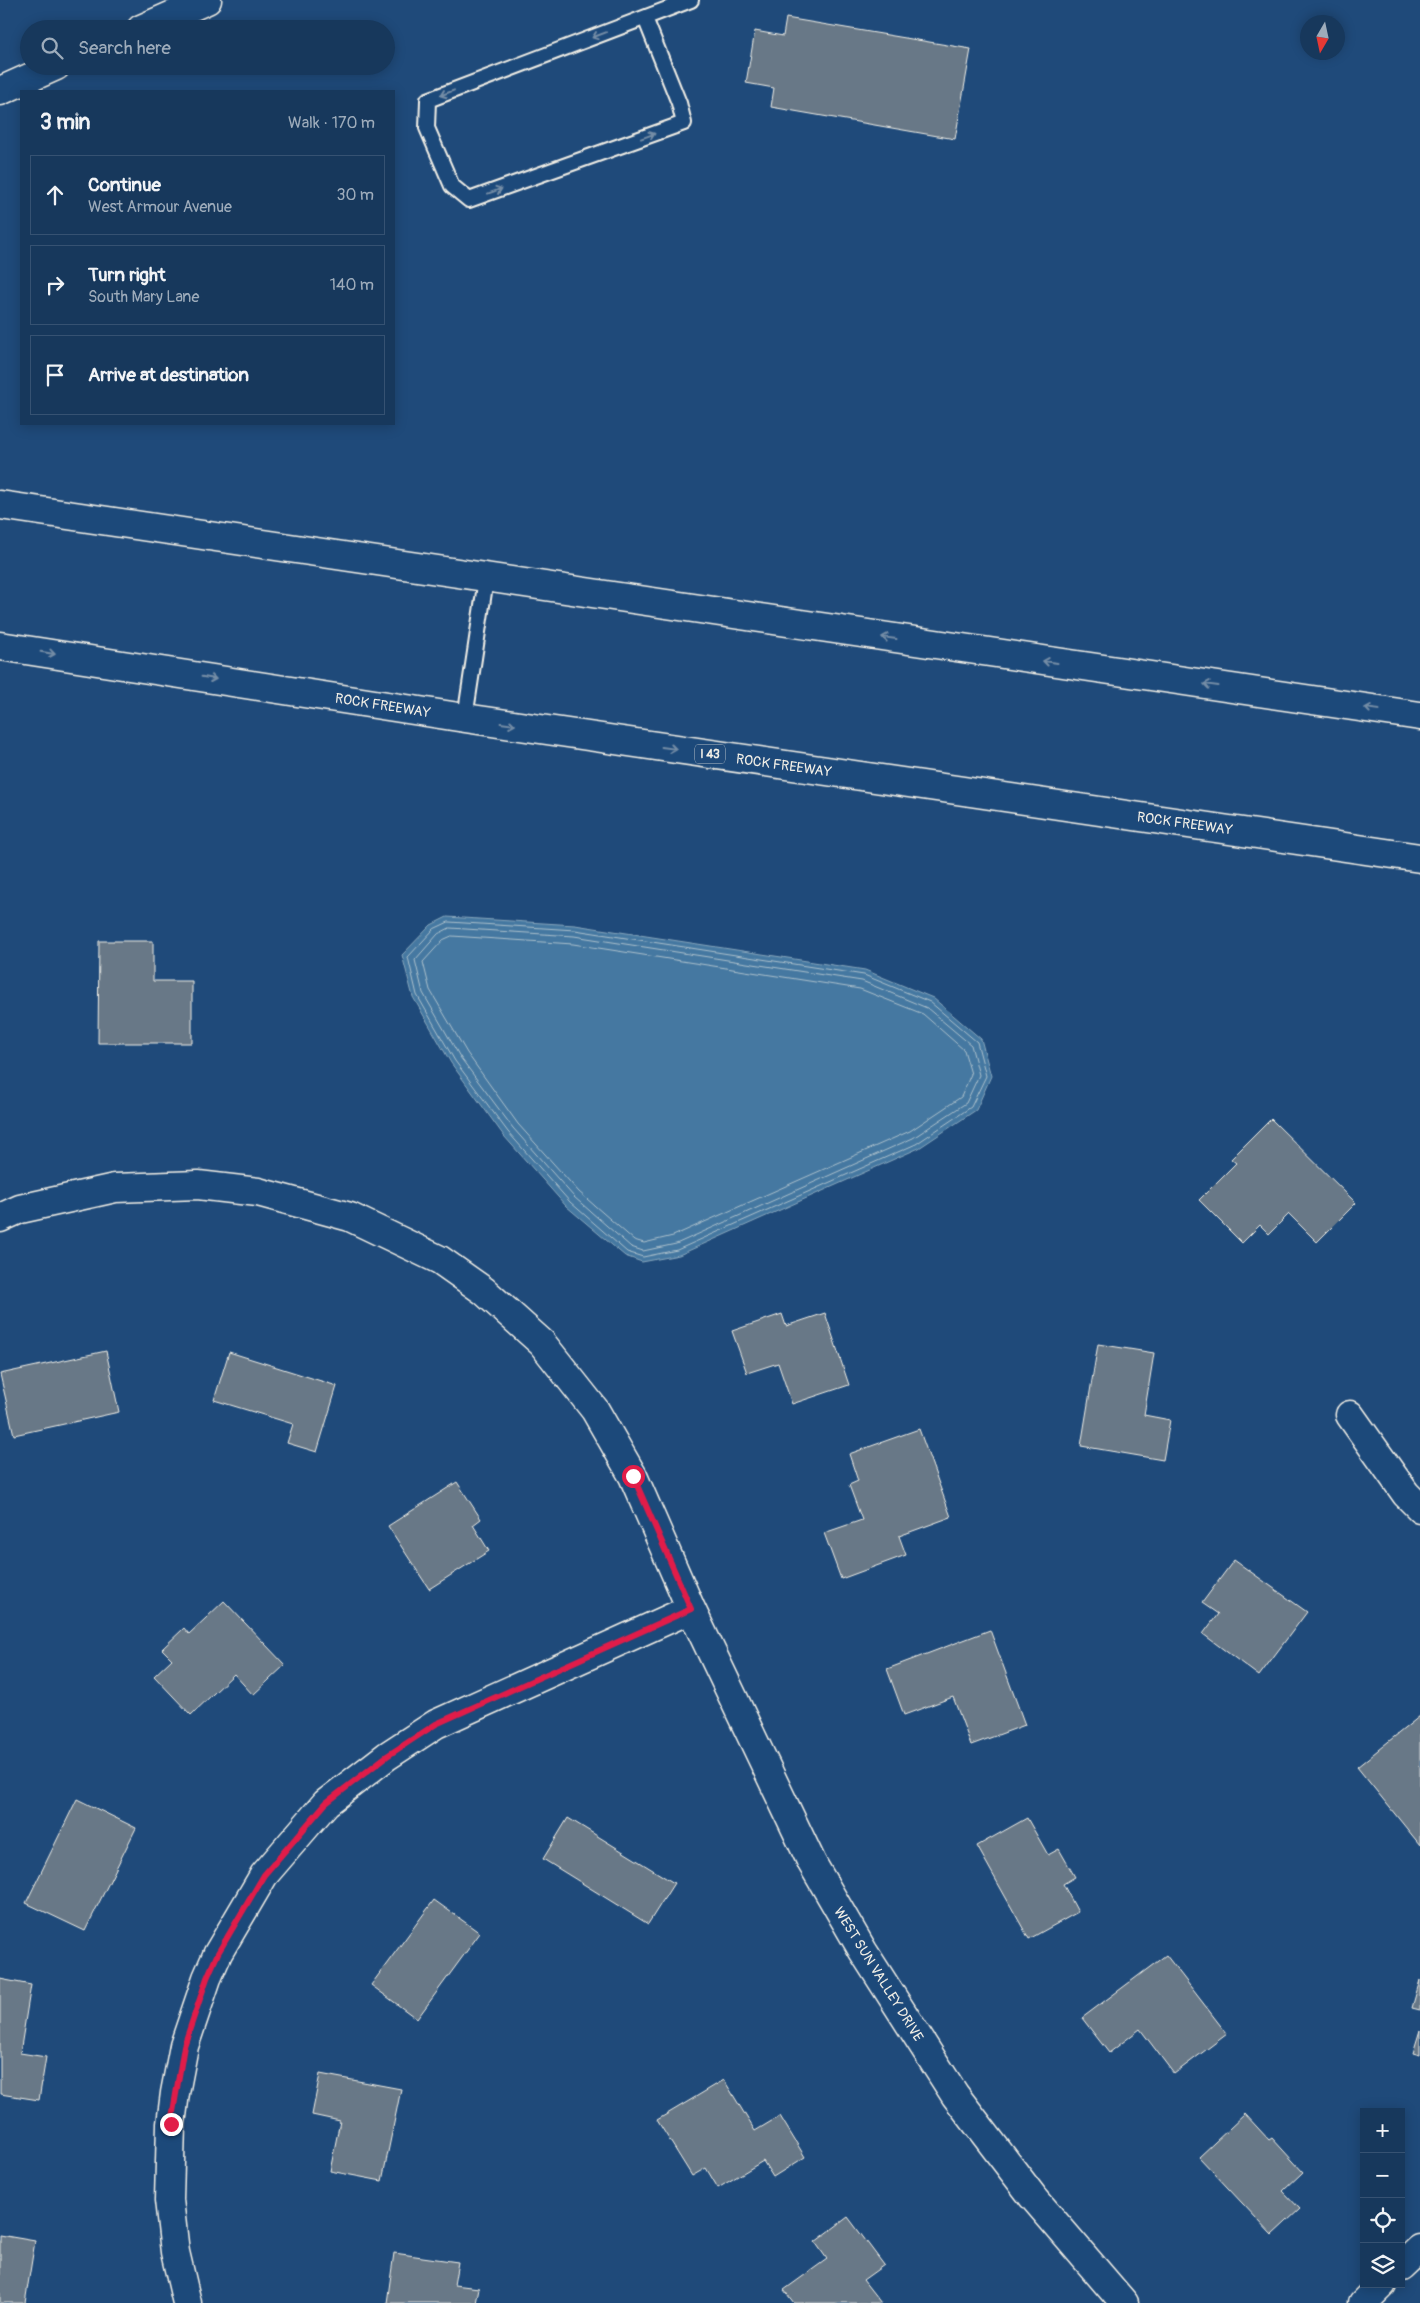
<!DOCTYPE html>
<html lang="en">
<head>
<meta charset="utf-8">
<style>
	:root { --surface:#17385c; --page:#203f62; --text:#f1f3f6; --muted:#9eacbb; --line:#365272 }
	body { margin:0; font-family:Pangolin,sans-serif; background:var(--page); color:var(--text) }
	.controls { position:absolute; right:15px; bottom:15px; display:grid; overflow:hidden; border-radius:0px; box-shadow:0 2px 12px #0003 }
	.controls button { width:45px; height:45px; display:grid; place-items:center; padding:0; border:0; border-bottom:1px solid var(--line); background:var(--surface); color:var(--text); font:25px sans-serif }
	.compass { position:absolute; left:1300px; top:15px; width:45px; height:45px; border-radius:50%; background:var(--surface); box-shadow:0 2px 12px #0003; rotate:189deg }
	.stop { position:absolute; width:15px; height:15px; margin:-11px; border:4px solid #e11d48; border-radius:50%; background:#fff }
	.stop.end { background:#e11d48; border-color:#fff; box-shadow:0 1px 5px #0008 }
	.list { margin:0; padding:0; list-style:none }
	h2 { display:flex; justify-content:space-between; align-items:center; height:65px; margin:0; padding:0 20px; font-size:21px }
	h2 small { font-size:16px; font-weight:400; color:var(--muted) }
	.list li { display:grid; grid-template-columns:32px 1fr auto; gap:15px; align-items:center; box-sizing:border-box; height:80px; margin:0 10px 10px; padding:0 10px; border:1px solid var(--line); border-radius:0px }
	.list b { display:block; font-size:19px; white-space:nowrap }
	.list p { margin:0; font-size:16px; white-space:nowrap; color:var(--muted) }
	.list em { font-size:16px; font-style:normal; color:var(--muted) }
	.icon { flex:none; width:28px; height:28px; fill:none; stroke:currentColor; stroke-width:2; stroke-linecap:round; stroke-linejoin:round }
	.map { position:relative; flex:none; width:1420px; height:2303px; overflow:hidden }
	.search { position:absolute; background:var(--surface); box-shadow:0 2px 12px #0003; left:20px; top:20px; width:375px; height:55px; display:flex; align-items:center; gap:12px; box-sizing:border-box; padding:0 18px; border-radius:28px; color:var(--muted); font-size:19px }
	.panel { position:absolute; background:var(--surface); box-shadow:0 2px 12px #0003; left:20px; top:90px; width:375px; height:335px; border-radius:0px }
	.map>svg:first-child { display:block }
	.water { fill:#4478a1; stroke:#8aa8bd }
	.lines { fill:none; stroke-linecap:round; stroke-linejoin:round }
	.shore { stroke:#aec1cc; stroke-width:1 }
	.building { fill:#677887; stroke:#f4f1e8 }
	.lane-casing { stroke:#f4f1e8; stroke-width:18 }
	.street-casing { stroke:#f4f1e8; stroke-width:31 }
	.secondary-casing { stroke:#f4f1e8; stroke-width:31 }
	.highway-casing { stroke:#f4f1e8; stroke-width:31 }
	.lane { stroke:#1f4a7a; stroke-width:14 }
	.street { stroke:#1f4a7a; stroke-width:28 }
	.secondary { stroke:#1f4a7a; stroke-width:28 }
	.highway { stroke:#1f4a7a; stroke-width:28 }
	.oneway { stroke:#748da6 }
	.route { stroke:#e11d48; stroke-width:6 }
	.labels { text-anchor:middle; stroke-width:4; stroke-linejoin:round; paint-order:stroke }
	.shield { fill:#1f4a7a; stroke:#b4bfc7; stroke-width:1 }
	.shield-label { font-size:12px; font-weight:bold; fill:#f4f1e8 }
	.street-label { font-size:14px; fill:#f4f1e8; stroke:#1f4a7a }
</style>
</head>
<body>
<div class="map">
<svg width="1420" height="2303" viewBox="0 0 1420 2303">
	<rect width="100%" height="100%" fill="#1f4a7a"/>
	<filter id="ink" filterUnits="userSpaceOnUse"><feTurbulence type="fractalNoise" baseFrequency=".02" numOctaves="2"/><feDisplacementMap in="SourceGraphic" scale="10" xChannelSelector="R" yChannelSelector="G"/><feConvolveMatrix kernelMatrix="1 2 1 2 8 2 1 2 1" color-interpolation-filters="sRGB"/></filter>
	<g filter="url(#ink)">
		<path class="water" d="M 447,917 L 575,925 L 865,970 L 933,998 L 981,1039 L 991,1076 L 976,1110 L 919,1148 L 679,1255 L 642,1262 L 625,1256 L 566,1206 L 504,1136 L 451,1063 L 413,997 L 402,955 L 431,925 Z"/>
		<g class="lines">
			<path class="shore" d="M 449,922 L 575,930 L 864,975 L 930,1002 L 977,1042 L 986,1076 L 971,1107 L 916,1144 L 677,1250 L 643,1257 L 627,1252 L 570,1202 L 508,1132 L 455,1061 L 417,995 L 408,957 L 434,929 Z
				M 450,928 L 574,936 L 862,981 L 927,1008 L 971,1045 L 979,1075 L 966,1103 L 913,1138 L 676,1244 L 643,1251 L 631,1247 L 574,1197 L 513,1128 L 460,1057 L 423,993 L 415,960 L 438,934 Z
				M 452,936 L 573,944 L 860,989 L 923,1014 L 964,1050 L 971,1074 L 961,1097 L 910,1131 L 673,1236 L 644,1243 L 634,1240 L 579,1192 L 518,1124 L 467,1053 L 430,990 L 423,962 L 443,940 Z"/>
		</g>
		<path class="building" d="M 786,18 L 971,49 L 955,139 L 771,107 L 774,88 L 746,83 L 755,31 L 783,36 Z
			M 99,941 L 153,941 L 153,981 L 192,981 L 192,1043 L 98,1043 Z
			M 1271,1119 L 1356,1203 L 1317,1242 L 1289,1214 L 1269,1234 L 1260,1225 L 1242,1243 L 1199,1200 L 1236,1163 L 1231,1159 Z
			M 825,1313 L 849,1385 L 792,1404 L 778,1363 L 747,1373 L 732,1331 L 782,1314 L 786,1326 Z
			M 1098,1344 L 1154,1353 L 1144,1415 L 1170,1420 L 1163,1460 L 1081,1446 Z
			M 106,1351 L 119,1412 L 14,1435 L 0,1374 Z
			M 229,1352 L 337,1386 L 317,1452 L 287,1443 L 293,1424 L 214,1400 Z
			M 919,1429 L 951,1517 L 899,1536 L 906,1555 L 841,1579 L 824,1533 L 862,1520 L 849,1485 L 858,1481 L 849,1454 Z
			M 457,1482 L 481,1519 L 473,1525 L 489,1551 L 429,1589 L 388,1526 Z
			M 1234,1560 L 1307,1612 L 1259,1676 L 1203,1634 L 1218,1614 L 1202,1603 Z
			M 224,1601 L 285,1665 L 253,1695 L 234,1674 L 191,1715 L 154,1676 L 172,1659 L 162,1649 L 184,1628 L 189,1634 Z
			M 990,1630 L 1025,1725 L 971,1745 L 953,1697 L 904,1715 L 887,1669 Z
			M 1420,1716 L 1420,1845 L 1357,1767 Z
			M 77,1799 L 136,1828 L 85,1931 L 26,1903 Z
			M 568,1818 L 674,1883 L 648,1924 L 543,1859 Z
			M 1027,1818 L 1048,1855 L 1059,1849 L 1075,1877 L 1063,1884 L 1078,1912 L 1029,1939 L 977,1846 Z
			M 434,1900 L 480,1933 L 417,2019 L 371,1985 Z
			M 1166,1955 L 1227,2034 L 1174,2074 L 1140,2029 L 1109,2053 L 1082,2018 Z
			M 0,1979 L 31,1985 L 20,2053 L 46,2057 L 39,2100 L 0,2094 Z
			M 1420,1980 L 1420,2010 L 1412,2008 Z
			M 1420,2030 L 1420,2055 L 1413,2053 Z
			M 320,2074 L 401,2089 L 382,2181 L 330,2171 L 340,2121 L 312,2115 Z
			M 724,2080 L 755,2131 L 780,2116 L 805,2157 L 773,2177 L 763,2161 L 718,2188 L 706,2168 L 692,2176 L 657,2120 Z
			M 1245,2114 L 1269,2140 L 1272,2138 L 1303,2172 L 1283,2191 L 1300,2209 L 1272,2235 L 1199,2157 Z
			M 848,2217 L 884,2265 L 863,2280 L 881,2303 L 794,2303 L 784,2290 L 827,2259 L 815,2242 Z
			M 0,2235 L 35,2241 L 25,2303 L 0,2303 Z
			M 394,2253 L 458,2262 L 454,2285 L 479,2288 L 476,2303 L 387,2303 Z"/>
		<g class="lines">
			<defs>
				<path id="lane" d="M 645,18 L 679,103 L 684,123 L 469,200 L 452,186 L 427,128 L 428,100 L 691,0
					M 465,718 L 486,579"/>
				<path id="street" d="M 0,1218 L 20,1209 L 115,1188 L 198,1185 L 258,1192 L 350,1217 L 440,1260 L 484,1291 L 542,1343 L 595,1410 L 633,1476 L 691,1609 L 812,1863 L 863,1951 L 955,2095 L 1033,2197 L 1124,2303
					M 1350,1415 L 1406,1494 L 1420,1508
					M 1401,2267 L 1420,2249
					M 187,2303 L 175,2252 L 169,2200 L 171,2124 L 175,2093 L 184,2046 L 207,1978 L 218,1953 L 264,1875 L 326,1803 L 387,1756 L 436,1724 L 691,1609
					M 1363,2303 L 1382,2284"/>
				<path id="secondary" d="M 141,29 L 207,0
					M 0,91 L 56,66"/>
				<path id="highway" d="M 0,505 L 1420,716
					M 0,646 L 465,718 L 1420,858"/>
			</defs>
			<use href="#lane" class="lane-casing"/>
			<use href="#street" class="street-casing"/>
			<use href="#secondary" class="secondary-casing"/>
			<use href="#highway" class="highway-casing"/>
			<use href="#lane" class="lane"/>
			<use href="#street" class="street"/>
			<use href="#secondary" class="secondary"/>
			<use href="#highway" class="highway"/>
		</g>
		<defs><path id="oneway-shaft" d="M-6 0H5M1.5-3L5.5 0L1.5 3" fill="none" stroke-width="1.6" stroke-linecap="round" stroke-linejoin="round" transform="scale(1.25)"/></defs>
		<g class="oneway">
			<use href="#oneway-shaft" transform="translate(599 35) rotate(159)"/>
			<use href="#oneway-shaft" transform="translate(447 93) rotate(159)"/>
			<use href="#oneway-shaft" transform="translate(648 136) rotate(-20)"/>
			<use href="#oneway-shaft" transform="translate(495 191) rotate(-20)"/>
			<use href="#oneway-shaft" transform="translate(889 638) rotate(-172)"/>
			<use href="#oneway-shaft" transform="translate(48 653) rotate(9)"/>
			<use href="#oneway-shaft" transform="translate(1050 662) rotate(-172)"/>
			<use href="#oneway-shaft" transform="translate(209 678) rotate(9)"/>
			<use href="#oneway-shaft" transform="translate(1211 685) rotate(-172)"/>
			<use href="#oneway-shaft" transform="translate(1372 709) rotate(-172)"/>
			<use href="#oneway-shaft" transform="translate(508 724) rotate(8)"/>
			<use href="#oneway-shaft" transform="translate(669 748) rotate(8)"/>
		</g>
	</g>
	<g class="lines" filter="url(#ink)">
		<path class="route" d="M 171,2124 L 184,2046 L 207,1978 L 218,1953 L 264,1875 L 326,1803 L 387,1756 L 436,1724 L 691,1609 L 633,1476"/>
	</g>
	<g class="labels">
		<rect class="shield" x="695" y="744.5" width="30" height="19" rx="4"/>
		<g class="shield-label">
			<text x="710" y="758">I 43</text>
		</g>
		<g class="street-label">
			<text transform="translate(383 705) rotate(9)" y="5">ROCK FREEWAY</text>
			<text transform="translate(784 765) rotate(8)" y="5">ROCK FREEWAY</text>
			<text transform="translate(1185 823) rotate(8)" y="5">ROCK FREEWAY</text>
			<text transform="translate(879 1974) rotate(58)" y="5">WEST SUN VALLEY DRIVE</text>
		</g>
	</g>
</svg>
<div class="controls">
<button>+</button>
<button>−</button>
<button><svg class="icon" aria-label="locate" viewBox="0 0 24 24"><circle cx="12" cy="12" r="6"/><path d="M12 2v4M12 18v4M2 12h4M18 12h4"/></svg></button>
<button><svg class="icon" aria-label="layers" viewBox="0 0 24 24"><path d="M12 4l9 5-9 5-9-5zM3 14l9 5 9-5"/></svg></button>
</div>
<svg class="compass" viewBox="-18 -18 36 36"><path d="M0-13l5 13h-10z" fill="#e53935"/><path d="M0 13l5-13h-10z" fill="#9eacbb"/></svg>
<div class="stop" style="left:633px;top:1476px"></div>
<div class="stop end" style="left:171px;top:2124px"></div>
<div class="search"><svg class="icon" aria-label="search" viewBox="0 0 24 24"><circle cx="10" cy="10" r="6"/><path d="M15 15l6 6"/></svg>Search here</div>
<section class="panel">
<h2>3 min<small>Walk · 170 m</small></h2>
<ul class="list">
<li><svg class="icon" aria-label="ahead" viewBox="0 0 24 24"><path d="M12 20V5M6 11l6-6 6 6"/></svg><div><b>Continue</b><p>West Armour Avenue</p></div><em>30 m</em></li>
<li><svg class="icon" aria-label="right" viewBox="0 0 24 24"><path d="M7 20v-9h11M14 6l5 5-5 5"/></svg><div><b>Turn right</b><p>South Mary Lane</p></div><em>140 m</em></li>
<li><svg class="icon" aria-label="arrive" viewBox="0 0 24 24"><path d="M6 21V4h12l-3 4 3 4H6"/></svg><div><b>Arrive at destination</b></div></li>
</ul>
</section>
</div>
</body>
</html>
